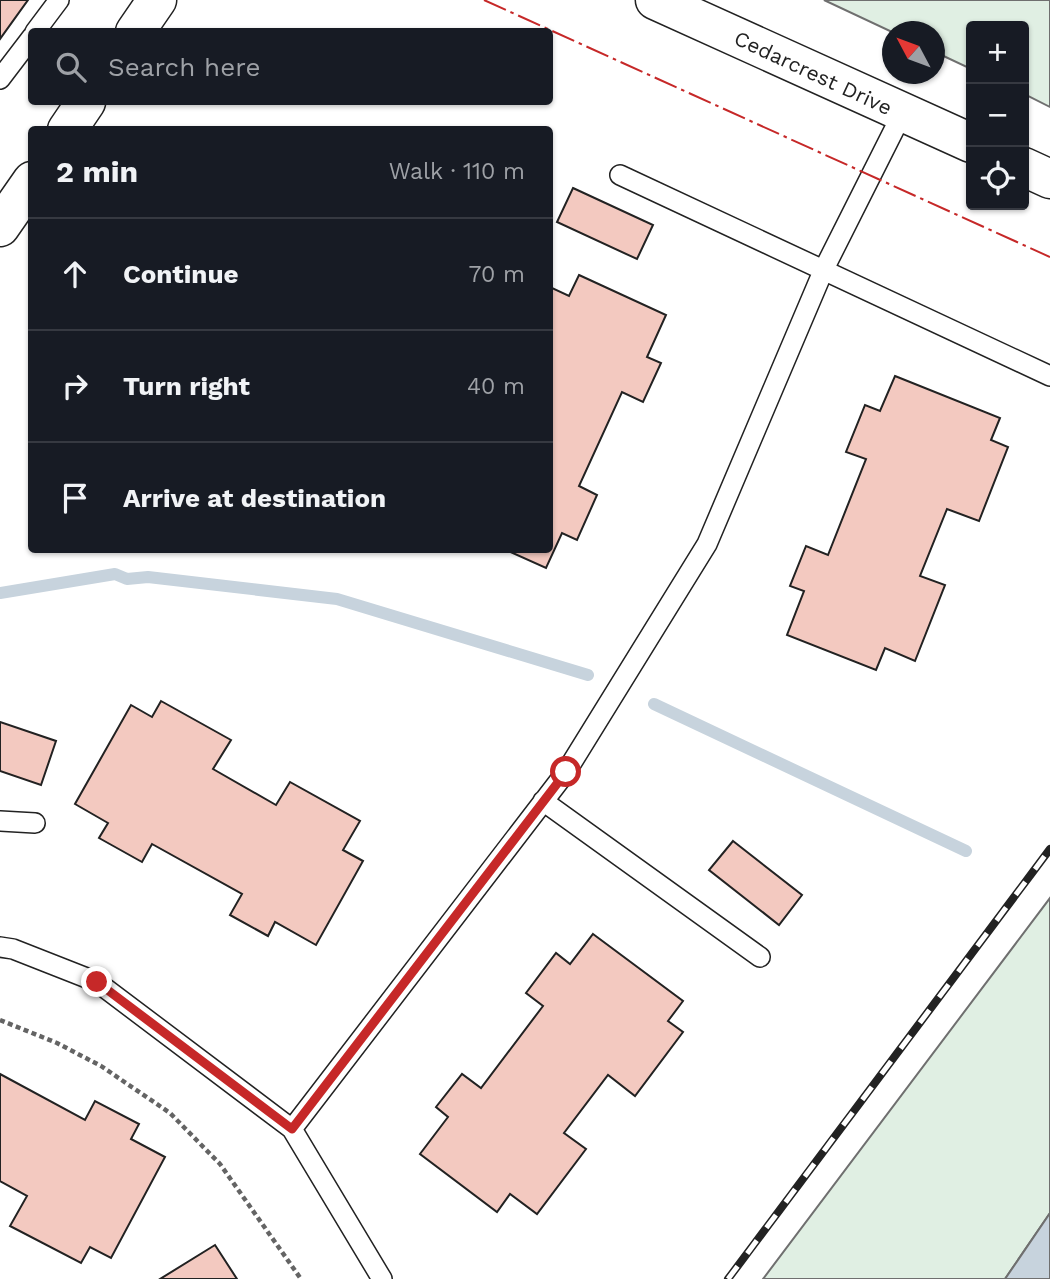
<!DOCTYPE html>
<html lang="en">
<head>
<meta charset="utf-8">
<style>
	:root { --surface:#171b24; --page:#20242c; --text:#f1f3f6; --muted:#9ea1a6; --line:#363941 }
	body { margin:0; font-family:"Work Sans",sans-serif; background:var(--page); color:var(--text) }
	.controls { position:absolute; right:21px; top:21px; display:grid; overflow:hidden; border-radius:7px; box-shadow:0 2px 5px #0004 }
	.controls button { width:63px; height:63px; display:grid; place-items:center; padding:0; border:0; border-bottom:2px solid var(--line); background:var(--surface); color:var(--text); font:35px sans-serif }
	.compass { position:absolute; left:882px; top:21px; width:63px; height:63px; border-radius:50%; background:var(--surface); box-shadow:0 2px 5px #0004; rotate:311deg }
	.stop { position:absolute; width:21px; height:21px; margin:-16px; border:5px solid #c62828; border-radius:50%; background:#fff }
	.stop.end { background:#c62828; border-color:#fff; box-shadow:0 2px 7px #0008 }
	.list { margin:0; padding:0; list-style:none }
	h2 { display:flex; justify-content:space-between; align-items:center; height:91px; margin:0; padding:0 28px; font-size:30px }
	h2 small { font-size:23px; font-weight:400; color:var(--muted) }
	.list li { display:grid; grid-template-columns:46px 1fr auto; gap:21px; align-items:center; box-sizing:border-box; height:112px; padding:0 28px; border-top:2px solid var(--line) }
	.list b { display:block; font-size:26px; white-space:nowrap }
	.list em { font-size:23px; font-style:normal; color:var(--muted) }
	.icon { flex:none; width:38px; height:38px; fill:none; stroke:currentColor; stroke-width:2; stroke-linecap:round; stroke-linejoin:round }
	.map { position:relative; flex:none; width:1050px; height:1279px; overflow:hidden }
	.search { position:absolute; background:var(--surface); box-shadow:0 2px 5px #0004; left:28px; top:28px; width:525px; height:77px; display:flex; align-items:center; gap:18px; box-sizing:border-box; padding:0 24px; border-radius:7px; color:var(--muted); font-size:26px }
	.panel { position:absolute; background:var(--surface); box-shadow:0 2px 5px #0004; left:28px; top:126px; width:525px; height:427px; border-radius:7px }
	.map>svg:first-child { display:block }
	.green { fill:#e0efe3; stroke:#6f6f6f; stroke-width:2 }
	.water { fill:#c7d3dd; stroke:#6f6f6f; stroke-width:2 }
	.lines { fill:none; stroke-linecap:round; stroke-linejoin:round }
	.stream { stroke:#c7d3dd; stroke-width:12 }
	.building { fill:#f3c9c0; stroke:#222; stroke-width:2 }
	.lane-casing { stroke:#222; stroke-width:22 }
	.street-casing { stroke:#222; stroke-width:41 }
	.secondary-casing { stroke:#222; stroke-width:41 }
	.path { stroke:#646464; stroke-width:4.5; stroke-dasharray:5 3.5; stroke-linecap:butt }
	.lane { stroke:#fff; stroke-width:19 }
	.street { stroke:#fff; stroke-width:38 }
	.secondary { stroke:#fff; stroke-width:38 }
	.rail-casing { stroke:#222; stroke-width:8 }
	.rail { stroke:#fff; stroke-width:5; stroke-dasharray:16; stroke-linecap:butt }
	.power { stroke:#c62828; stroke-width:2; stroke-dasharray:24 5 3.5 5; stroke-linecap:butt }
	.route { stroke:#c62828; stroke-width:9 }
	.labels { text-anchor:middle; stroke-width:5; stroke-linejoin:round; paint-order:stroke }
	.street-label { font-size:21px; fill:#222; stroke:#fff }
</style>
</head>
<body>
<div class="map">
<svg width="1050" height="1279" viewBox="0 0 1050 1279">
	<rect width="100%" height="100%" fill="#fff"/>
	<path class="green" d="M 824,0 L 1050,0 L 1050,107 L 1024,94 L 1024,26 L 971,26 L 971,69 L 935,52 L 934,32 L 892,32 Z
		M 1050,898 L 1050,1213 L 1005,1279 L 763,1279 Z"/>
	<path class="water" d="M 1050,1213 L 1050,1279 L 1005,1279 Z"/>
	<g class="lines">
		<path class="stream" d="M 0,593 L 115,574 L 127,579 L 148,577 L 337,599 L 588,675
			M 654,704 L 966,851"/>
	</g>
	<path class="building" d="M 0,0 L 28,0 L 0,39 Z
		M 573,188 L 653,225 L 637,259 L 557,222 Z
		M 579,275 L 666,315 L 647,357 L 661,363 L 643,402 L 622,392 L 579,486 L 597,495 L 577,540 L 562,533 L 546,568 L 506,550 L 550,550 L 550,287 L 569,296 Z
		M 895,376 L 1000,418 L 991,440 L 1008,447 L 979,521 L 947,509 L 920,576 L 945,585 L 915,661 L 885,648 L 876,670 L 787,635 L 804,591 L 790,586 L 806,546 L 828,555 L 866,459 L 846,452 L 865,405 L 880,411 Z
		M 161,701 L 231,740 L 213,769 L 276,805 L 290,782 L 360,821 L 343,850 L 363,861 L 316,945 L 275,922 L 268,936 L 230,915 L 242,894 L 152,844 L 142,862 L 99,838 L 108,823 L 75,804 L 131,705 L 152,717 Z
		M 0,722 L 56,741 L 41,785 L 0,771 Z
		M 733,841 L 802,895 L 779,925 L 709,870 Z
		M 593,934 L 683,1001 L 668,1021 L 683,1032 L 635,1096 L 608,1075 L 564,1133 L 586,1149 L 537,1214 L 510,1194 L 497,1212 L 420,1154 L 448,1117 L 436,1107 L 462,1074 L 481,1088 L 543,1006 L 526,993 L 556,953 L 570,964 Z
		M 0,1074 L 85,1120 L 95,1101 L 139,1124 L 131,1139 L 165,1157 L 111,1258 L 90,1247 L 81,1263 L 10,1226 L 27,1196 L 0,1181 Z
		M 215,1245 L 237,1279 L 160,1279 Z"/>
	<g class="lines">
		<defs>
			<path id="lane" d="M 35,32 L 59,0
				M 0,79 L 32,37
				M 620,175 L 1050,376
				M 543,801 L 760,957
				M 0,821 L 35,823
				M 0,947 L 13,949 L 97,982 L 292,1129 L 382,1279
				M 292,1129 L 566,772 L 707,544 L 824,269 L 902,114"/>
			<path id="street" d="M 135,32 L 157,0
				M 67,130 L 86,102
				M 0,227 L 32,181"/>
			<path id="secondary" d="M 655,0 L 971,143
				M 1024,167 L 1050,179"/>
		</defs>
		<use href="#lane" class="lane-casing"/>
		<use href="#street" class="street-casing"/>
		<use href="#secondary" class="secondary-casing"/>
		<path class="path" d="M 0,1020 L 57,1043 L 101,1066 L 170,1113 L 220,1164 L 301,1279"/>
		<use href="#lane" class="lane"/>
		<use href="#street" class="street"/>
		<use href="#secondary" class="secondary"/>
		<defs>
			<path id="rail" d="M 728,1279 L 1050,849"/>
		</defs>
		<use href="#rail" class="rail-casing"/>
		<use href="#rail" class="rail"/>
		<path class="power" d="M 484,0 L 1050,257"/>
	</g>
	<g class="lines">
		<path class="route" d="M 97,982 L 292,1129 L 566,772"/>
	</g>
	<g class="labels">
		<g class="street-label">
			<text transform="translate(813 73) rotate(25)" y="7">Cedarcrest Drive</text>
		</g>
	</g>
</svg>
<div class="controls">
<button>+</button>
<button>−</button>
<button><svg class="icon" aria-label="locate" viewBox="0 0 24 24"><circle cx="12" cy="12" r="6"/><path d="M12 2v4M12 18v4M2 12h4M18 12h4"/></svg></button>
</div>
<svg class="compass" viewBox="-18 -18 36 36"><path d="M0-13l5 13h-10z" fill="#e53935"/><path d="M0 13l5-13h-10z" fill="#9ea1a6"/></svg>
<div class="stop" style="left:566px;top:772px"></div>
<div class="stop end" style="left:97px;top:982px"></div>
<div class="search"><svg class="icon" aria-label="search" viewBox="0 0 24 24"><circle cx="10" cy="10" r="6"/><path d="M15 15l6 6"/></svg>Search here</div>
<section class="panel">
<h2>2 min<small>Walk · 110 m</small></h2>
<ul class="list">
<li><svg class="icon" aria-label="ahead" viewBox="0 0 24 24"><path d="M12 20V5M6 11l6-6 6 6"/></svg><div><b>Continue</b></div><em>70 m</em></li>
<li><svg class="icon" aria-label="right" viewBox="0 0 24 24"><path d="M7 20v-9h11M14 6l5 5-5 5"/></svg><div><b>Turn right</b></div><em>40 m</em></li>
<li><svg class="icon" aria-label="arrive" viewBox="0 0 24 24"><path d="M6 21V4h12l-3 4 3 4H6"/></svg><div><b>Arrive at destination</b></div></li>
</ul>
</section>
</div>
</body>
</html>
